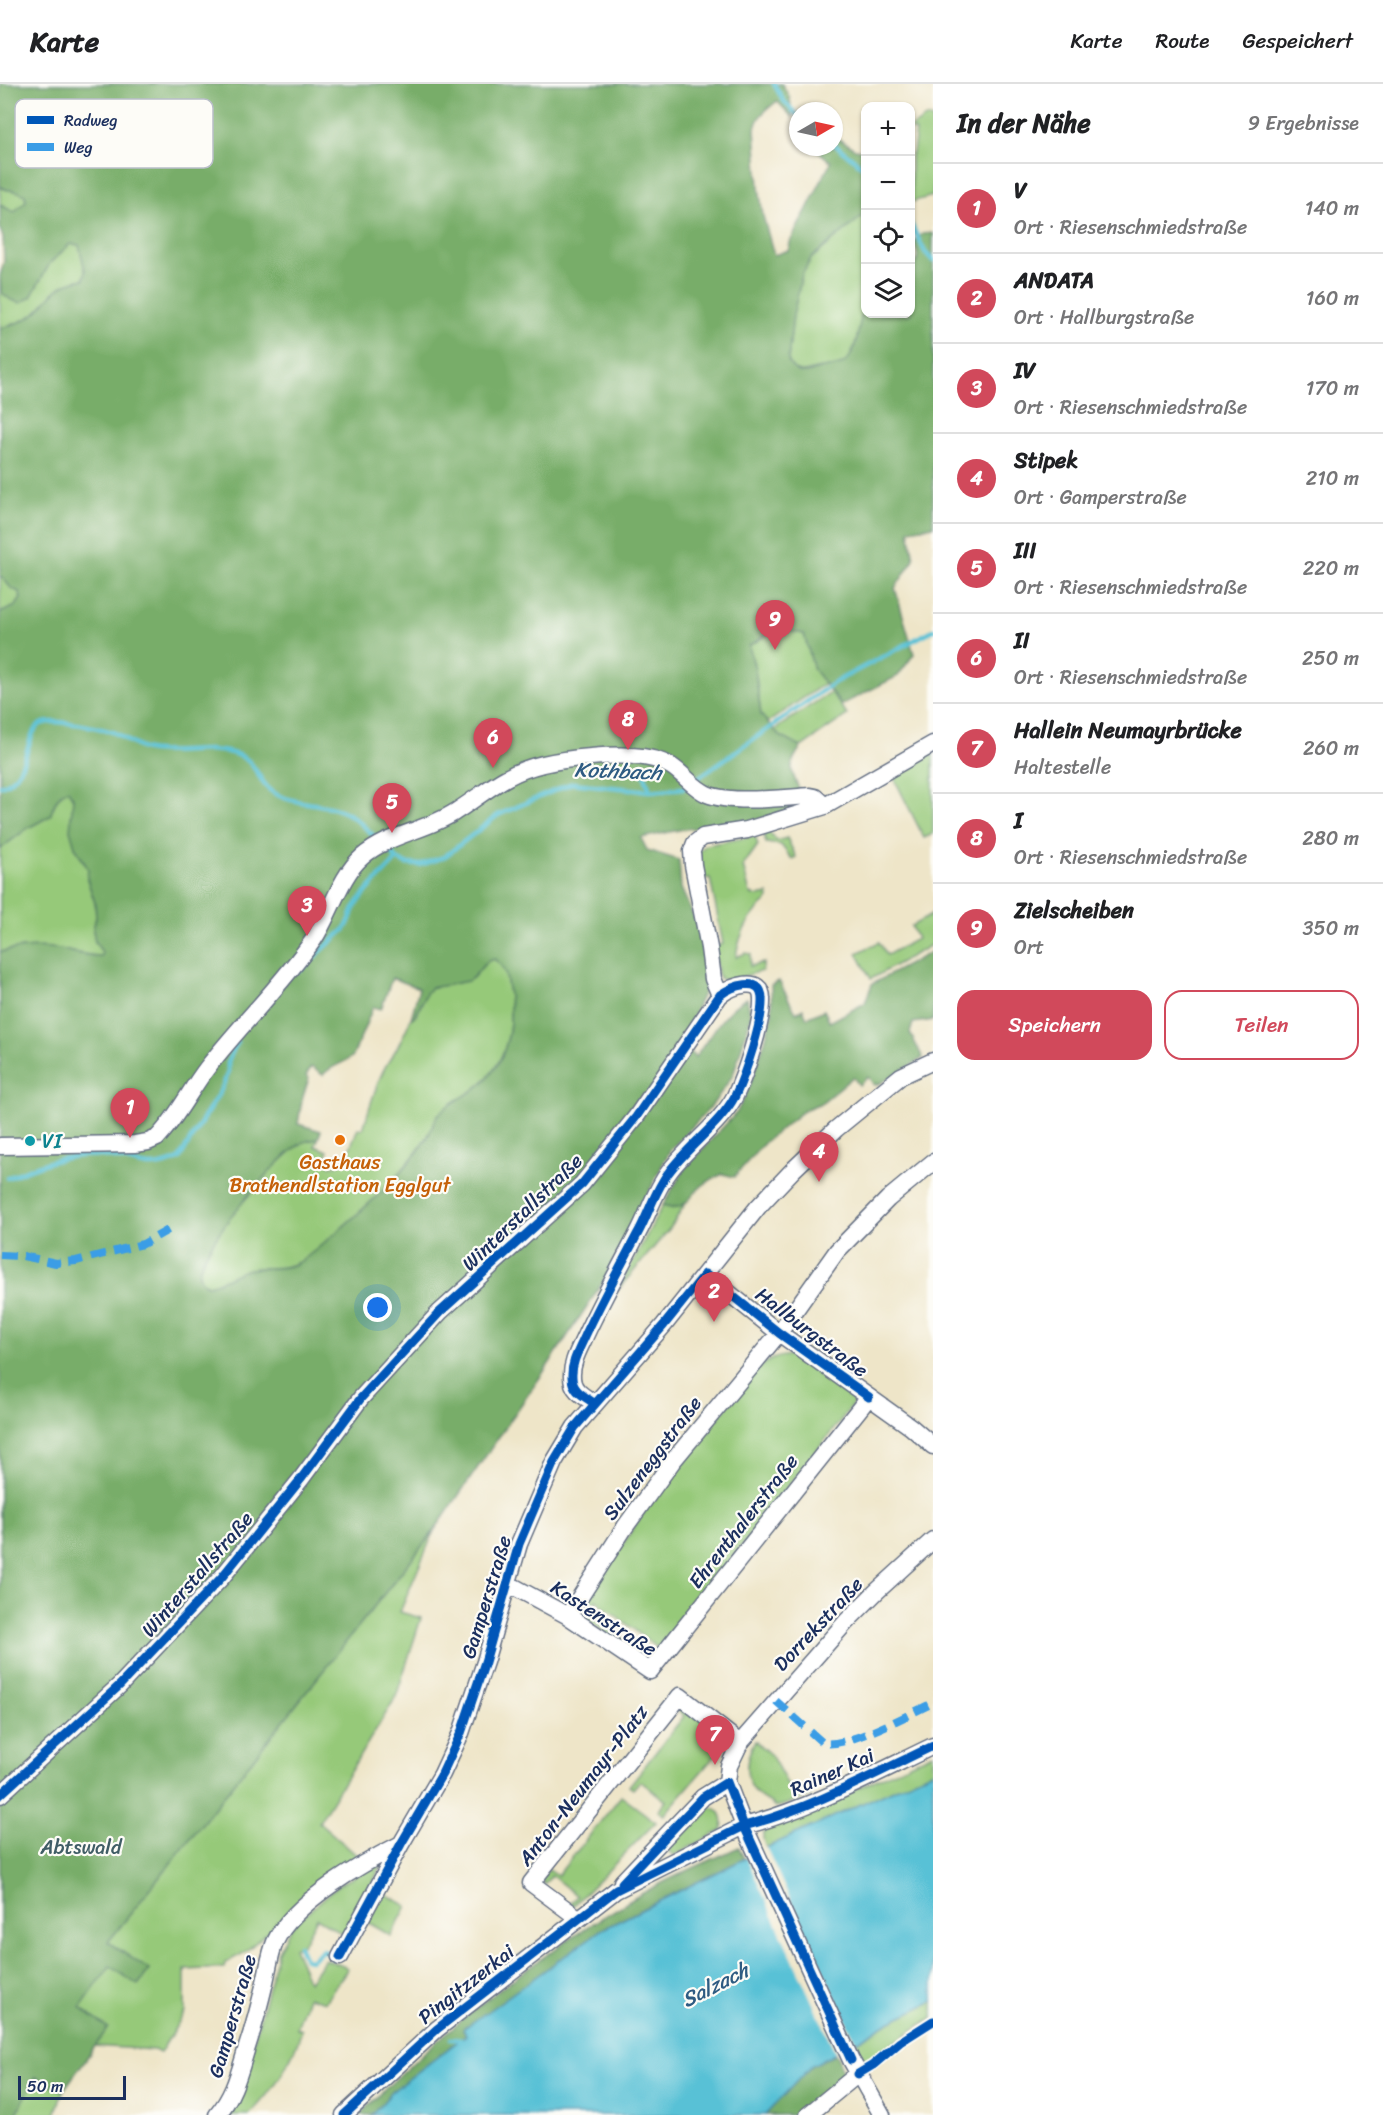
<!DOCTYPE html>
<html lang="de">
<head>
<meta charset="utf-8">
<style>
	:root { --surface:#fff; --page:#f6f6f6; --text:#202124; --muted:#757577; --line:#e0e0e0; --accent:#d1495b }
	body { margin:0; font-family:Sriracha,sans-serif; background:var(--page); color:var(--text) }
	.controls { position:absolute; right:18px; top:18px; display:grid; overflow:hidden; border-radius:12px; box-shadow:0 2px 4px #0004 }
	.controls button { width:54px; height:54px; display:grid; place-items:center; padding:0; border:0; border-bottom:2px solid var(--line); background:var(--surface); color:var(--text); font:30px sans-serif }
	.compass { position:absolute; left:789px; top:18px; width:54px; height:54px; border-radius:50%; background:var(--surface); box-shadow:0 2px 4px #0004; rotate:81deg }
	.scale { position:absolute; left:18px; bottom:15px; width:108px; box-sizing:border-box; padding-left:6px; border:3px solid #1b2f5e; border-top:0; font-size:16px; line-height:21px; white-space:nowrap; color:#1b2f5e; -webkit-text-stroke:4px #fdfcf7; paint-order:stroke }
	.you { position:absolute; left:378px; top:1224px; width:21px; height:21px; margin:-15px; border:4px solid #fff; border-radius:50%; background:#1a73e8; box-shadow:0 0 0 9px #1a73e833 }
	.badge { display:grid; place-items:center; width:39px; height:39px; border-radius:50%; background:var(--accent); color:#fff; font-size:20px; font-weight:700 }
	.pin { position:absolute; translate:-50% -50px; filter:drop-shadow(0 2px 3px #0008) }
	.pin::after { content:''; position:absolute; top:32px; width:21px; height:18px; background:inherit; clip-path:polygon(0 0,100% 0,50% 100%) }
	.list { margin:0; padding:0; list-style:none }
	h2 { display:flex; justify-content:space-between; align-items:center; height:78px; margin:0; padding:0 24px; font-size:26px }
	h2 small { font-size:20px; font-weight:400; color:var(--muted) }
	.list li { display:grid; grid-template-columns:39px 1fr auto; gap:18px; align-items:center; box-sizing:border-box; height:90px; padding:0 24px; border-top:2px solid var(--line) }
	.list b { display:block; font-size:22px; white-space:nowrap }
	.list p { margin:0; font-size:20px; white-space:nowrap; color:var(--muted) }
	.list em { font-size:20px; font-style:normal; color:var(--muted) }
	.actions { display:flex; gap:12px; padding:18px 24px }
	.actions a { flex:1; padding:14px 0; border:2px solid var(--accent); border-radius:18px; text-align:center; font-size:21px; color:var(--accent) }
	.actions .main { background:var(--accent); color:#fff }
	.icon { flex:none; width:33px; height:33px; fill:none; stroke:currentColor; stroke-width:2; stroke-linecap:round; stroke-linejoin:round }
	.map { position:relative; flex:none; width:933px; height:2031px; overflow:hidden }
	header { display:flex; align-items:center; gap:36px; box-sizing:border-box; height:84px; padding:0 30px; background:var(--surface); border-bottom:2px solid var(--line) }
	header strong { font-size:28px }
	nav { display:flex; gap:33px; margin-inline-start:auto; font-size:21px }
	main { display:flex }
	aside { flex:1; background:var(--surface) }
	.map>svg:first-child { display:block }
	.green { fill:#96c979; stroke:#587c6c; stroke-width:1.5 }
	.forest { fill:#78ad69; stroke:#4a6e64; stroke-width:1.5; fill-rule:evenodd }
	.water { fill:#59c1d6; stroke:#3a789a; stroke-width:1.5 }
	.pier { fill:#eee5c8 }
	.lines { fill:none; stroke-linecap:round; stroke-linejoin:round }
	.stream { stroke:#59c1d6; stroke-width:4.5 }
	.minor-casing { stroke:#656f83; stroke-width:19 }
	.minor { stroke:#fff; stroke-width:16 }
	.quiet { stroke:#3b9de6; stroke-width:8; stroke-dasharray:15 8; stroke-linecap:butt }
	.cycleway-casing { stroke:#fdfcf7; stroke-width:13 }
	.cycleway { stroke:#0057b8; stroke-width:9 }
	.food-dot { fill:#e8710a; stroke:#fdfcf7; stroke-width:2 }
	.culture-dot { fill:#0f9aa8; stroke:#fdfcf7; stroke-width:2 }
	.labels { text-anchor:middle; stroke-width:4.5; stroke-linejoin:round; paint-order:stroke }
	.culture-label { font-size:20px; fill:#0d838f; stroke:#fdfcf7; text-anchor:start }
	.food-label { font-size:20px; fill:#c56008; stroke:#fdfcf7 }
	.street-label { font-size:20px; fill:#1b2f5e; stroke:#fdfcf7 }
	.park-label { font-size:20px; fill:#405d66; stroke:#fdfcf7 }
	.water-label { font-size:21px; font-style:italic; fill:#2e5b82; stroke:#fdfcf7 }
	.key { fill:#fdfcf7; stroke:#b9bec9; stroke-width:1.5 }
	.key-label { font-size:16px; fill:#1b2f5e }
</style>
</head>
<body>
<header>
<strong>Karte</strong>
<nav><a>Karte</a><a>Route</a><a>Gespeichert</a></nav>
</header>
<main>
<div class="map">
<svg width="933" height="2031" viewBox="0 0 933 2031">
	<rect width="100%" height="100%" fill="#fdfcf7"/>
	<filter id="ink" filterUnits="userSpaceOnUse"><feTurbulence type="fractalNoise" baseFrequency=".0167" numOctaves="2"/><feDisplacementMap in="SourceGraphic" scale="12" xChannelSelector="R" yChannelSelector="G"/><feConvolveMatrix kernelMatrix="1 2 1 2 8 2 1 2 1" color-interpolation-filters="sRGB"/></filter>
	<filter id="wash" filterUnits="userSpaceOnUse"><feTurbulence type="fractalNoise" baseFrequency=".008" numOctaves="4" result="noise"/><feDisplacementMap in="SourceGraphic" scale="24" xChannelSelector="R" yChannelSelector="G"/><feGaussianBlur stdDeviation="1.35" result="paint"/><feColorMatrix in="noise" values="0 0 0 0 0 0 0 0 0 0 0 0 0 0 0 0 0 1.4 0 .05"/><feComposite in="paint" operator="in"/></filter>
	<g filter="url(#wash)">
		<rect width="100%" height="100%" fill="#eee5c8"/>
		<path class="green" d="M 927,33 L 933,35 L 933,112 L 911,118 L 911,71 L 913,69 L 916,47 L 911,46 L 911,44 Z
			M 0,103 C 8,108 17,105 25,111 L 26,117 L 14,129 L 0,121 Z
			M 865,130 C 865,150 865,170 865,190 C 865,199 867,210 865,218 C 863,230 855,268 848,276 C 841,284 832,283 822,284 C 807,285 797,297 788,276 L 793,231 L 802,191 L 811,175 Z
			M 70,160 L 79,160 L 85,186 L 84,195 C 54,200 54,211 35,229 C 26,237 11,241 0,244 L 0,195 L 1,208 L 31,213 L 50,179 Z
			M 0,491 L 11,504 L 19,508 L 21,514 L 16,522 L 0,529 Z
			M 777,544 L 804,550 L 814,586 L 825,599 L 767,639 L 761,631 L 755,585 L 749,562 Z
			M 831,608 L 847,631 L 801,663 L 780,652 L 774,646 Z
			M 933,669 L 933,750 L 924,754 L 893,692 Z
			M 68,706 L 73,714 L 74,724 L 71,733 L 75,763 L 88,785 L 87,795 L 95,819 L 96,833 L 93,846 L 95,858 L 102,868 L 102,872 C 89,872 80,869 68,867 C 46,862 22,863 0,868 L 0,765 L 28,744 L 50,732 C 54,722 57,710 68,706 Z
			M 766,746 L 777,757 L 787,754 L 796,773 L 792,775 L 781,761 L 766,759 L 763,747 Z
			M 755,752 L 758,761 L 743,782 L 750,810 L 758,812 L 768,810 L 769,815 C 751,830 739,849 736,873 L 746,869 L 751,870 L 750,882 L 764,879 L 762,887 L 727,897 L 719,894 L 713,862 L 723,860 L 710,794 L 700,795 L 699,767 L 706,761 Z
			M 933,830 L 933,860 L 871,895 L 857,869 L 879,858 L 887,871 L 917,855 L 911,842 Z
			M 494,875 C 507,883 507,898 509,911 C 514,950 504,985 472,1007 C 461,1015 446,1021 438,1031 C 433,1038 431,1048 426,1055 C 401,1093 365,1124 331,1153 C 321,1161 311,1172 299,1178 C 283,1187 266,1182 250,1185 C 235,1188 223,1199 207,1201 C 203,1199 200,1196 199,1191 C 198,1164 280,1070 304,1058 C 309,1056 313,1056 318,1055 L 315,1062 L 328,1067 L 326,1074 L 330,1082 L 338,1081 L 344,1074 L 346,1074 L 358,1044 L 363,1045 C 370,1023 377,994 390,975 C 399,962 405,949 411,934 L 417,931 L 427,907 C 439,898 455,901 469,896 C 480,892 481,877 494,875 Z
			M 685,1120 L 671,1143 L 617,1207 L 663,1121 L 672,1124 Z
			M 793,1271 L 803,1273 L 853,1313 L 855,1318 L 660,1566 L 596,1516 L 588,1528 L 634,1562 L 647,1574 L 642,1574 L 586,1535 L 582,1530 L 581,1524 L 650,1419 L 753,1290 C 765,1277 775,1272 793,1271 Z
			M 434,1447 L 400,1528 L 421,1534 L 396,1613 L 319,1738 L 361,1775 L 277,1845 L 264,1851 L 244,1869 L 225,1879 L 224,1884 L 185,1886 L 185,1928 L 160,1969 L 154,1966 L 95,1962 L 107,1944 L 80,1924 L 110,1881 L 138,1901 L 149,1886 L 108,1858 Z
			M 681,1619 L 722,1653 L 714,1663 L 719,1667 L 664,1731 L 658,1727 L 666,1717 L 640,1697 L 633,1705 L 629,1702 L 684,1632 L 677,1625 Z
			M 755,1657 L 771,1671 L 793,1710 L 808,1703 L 811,1712 L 781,1722 L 775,1723 C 770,1716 764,1717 759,1712 C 742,1697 745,1674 755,1657 Z
			M 933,1669 L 933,1687 L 766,1764 L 763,1755 L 763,1749 L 770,1745 Z
			M 621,1712 L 656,1738 L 573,1822 L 570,1820 L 577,1812 L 552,1792 L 544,1800 L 540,1796 L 549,1785 L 558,1791 Z
			M 706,1723 C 720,1722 726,1734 721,1747 L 675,1771 L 670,1769 L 668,1764 L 672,1754 Z
			M 379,1780 L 380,1785 L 344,1851 L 317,1834 L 303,1860 L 294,1864 L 309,1898 L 325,1875 L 348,1884 L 325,1918 L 308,1913 L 297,1944 L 302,1946 C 290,1982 275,2004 249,2031 L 229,2031 L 239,2018 L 242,2001 L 278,1867 L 292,1842 L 340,1800 Z
			M 384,1809 L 407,1822 L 391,1852 L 367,1838 Z
			M 933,1917 L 933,1933 L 888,1962 L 872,1978 L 864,1977 L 856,1958 L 889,1938 Z
			M 36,1993 L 63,2007 L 55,2031 L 16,2031 Z"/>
		<path class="forest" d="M 0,0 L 782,0 L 790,14 L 792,33 L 777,17 C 767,26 758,30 755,45 L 759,103 L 763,132 L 774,171 L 789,166 L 790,158 L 831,78 L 813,63 L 834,63 L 834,52 L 855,65 L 866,67 L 865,130 L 811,174 L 802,191 L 793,231 L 788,276 C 792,286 799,291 810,288 C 813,287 816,285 819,285 C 827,282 834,284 842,280 C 859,272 858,235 865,219 L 866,230 L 910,230 C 911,217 908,202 911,190 C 914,172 922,182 914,158 L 922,150 L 933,149 L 933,442 L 909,446 L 914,475 L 895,504 L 914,570 L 898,592 L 841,621 L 814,586 L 804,550 L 777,544 L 749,562 L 755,585 L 761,631 L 780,652 L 801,663 C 788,681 790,685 799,705 L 824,715 L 741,741 L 684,745 L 641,754 L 647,766 L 679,776 L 681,804 L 702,852 L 705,905 L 683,954 L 687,965 L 695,973 C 711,952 724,926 747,914 L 751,933 L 733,991 L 711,1023 L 670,1066 L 603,1198 L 545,1286 L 434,1447 L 108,1858 L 149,1886 L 138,1901 L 110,1882 L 80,1924 L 108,1944 L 63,2007 L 36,1993 L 16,2031 L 0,2031 L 0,868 C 22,863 46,861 68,867 C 80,870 89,872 101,872 L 102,868 L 95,858 L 93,846 L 96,833 L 95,819 L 87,795 L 88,785 L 75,763 L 70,746 L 73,714 L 68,706 C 57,709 54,722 50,732 L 28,744 L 0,765 L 0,529 L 16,522 L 21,514 L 19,508 L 11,504 L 0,491 L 0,244 C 11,241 26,237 35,229 C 54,211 54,200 84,195 L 85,186 L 79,161 L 70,160 L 50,179 L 31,213 L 21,219 L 11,216 L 1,208 L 0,192 L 4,177 L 3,154 L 0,145 L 0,121 L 14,128 L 26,117 L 25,111 C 17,105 8,108 0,102 ZM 494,875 C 507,883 507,898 509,912 C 514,950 504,985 472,1007 C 461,1015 446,1021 438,1031 C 433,1038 431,1048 426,1056 C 401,1093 365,1124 331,1153 C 321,1161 310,1172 299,1178 C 283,1187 266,1183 250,1185 C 234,1188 223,1199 207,1201 C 203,1199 200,1196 199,1191 C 198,1164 280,1070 304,1058 C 309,1056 313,1056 318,1055 L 321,1047 L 298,1040 L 302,1016 L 309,994 L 306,992 L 311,983 L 323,991 C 331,981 344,980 353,972 L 373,923 L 381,925 L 392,894 L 419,904 L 411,934 L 414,933 L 427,908 L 431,904 L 468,897 C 479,891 482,877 494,875 Z
			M 933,867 L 933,936 L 913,939 L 910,949 L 923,974 L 879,1000 L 874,1001 L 868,993 L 859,1001 L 853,993 L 821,1019 L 806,1025 L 766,1057 L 734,1093 L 723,1090 C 716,1093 708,1097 702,1102 C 688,1114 685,1129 663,1121 L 685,1084 L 737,1028 L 750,1001 L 765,957 L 772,930 L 771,901 L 779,897 L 796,929 L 803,925 L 807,934 L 824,926 L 830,938 L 865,919 L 872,900 Z
			M 739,1763 L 744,1775 L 601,1846 L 463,1946 L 466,1951 L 394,2006 L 372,2031 L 359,2031 C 440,1948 536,1872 636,1813 C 668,1794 705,1779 739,1763 Z
			M 836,1970 L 845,1992 L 802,2031 L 765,2031 L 812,1981 Z"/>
		<path class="water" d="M 933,1687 L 933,1917 L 889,1938 L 843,1966 L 812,1981 L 765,2031 L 372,2031 L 394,2006 L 466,1951 L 463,1945 L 601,1846 L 776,1759 Z"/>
		<path class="pier" d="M 765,1761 L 857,1961 L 837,1972 L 745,1771 Z"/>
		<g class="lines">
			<path class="stream" d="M 774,0 L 783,16 L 798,32
				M 834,60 L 866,85
				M 910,138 L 925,168 L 933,177
				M 642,683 L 650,707
				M 695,696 L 835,598 L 933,546
				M 0,702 C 33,693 23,643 44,639 C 58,635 106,644 119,651 C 128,656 137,664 147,666 C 177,672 206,660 238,671 C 256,677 258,697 271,707 C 289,720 315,718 336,725 C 354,730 366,745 379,757
				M 385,763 L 397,775 L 406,780 L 420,781 L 444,773 L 498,731 L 572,699 L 650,707 L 684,704 L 688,701
				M 299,887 L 345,845 C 350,838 351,830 355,823 C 366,805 383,791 397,775
				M 7,1094 C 38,1081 68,1069 102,1072 C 137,1075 142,1091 179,1075 L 222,1004 L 228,988 L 228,977 L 237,958
				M 299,1862 L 305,1875 L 311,1876 L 323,1866 L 332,1873
				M 451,1955 L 463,1956"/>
		</g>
	</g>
	<g filter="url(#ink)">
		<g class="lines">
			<defs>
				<path id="minor" d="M 720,911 L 713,895 L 709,864 L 693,781 L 692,767 L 695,759 L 703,753 L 747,746 L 825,722 L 933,660
					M 0,1062 L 135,1060 L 148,1058 L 157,1054 C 177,1034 190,1006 207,984 C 241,940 282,901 314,855 C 330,831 340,792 362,773 C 388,750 426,747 455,728 C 473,717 489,703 508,693 C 531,680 564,675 591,673 C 615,671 649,669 671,682 C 684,690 693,704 707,710 C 731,720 783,714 810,712 L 815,713 L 825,722
					M 705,1190 L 779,1249 L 911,1343 L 933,1362
					M 507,1499 L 568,1532 L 650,1587 L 869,1313
					M 568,1532 L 625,1443 L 672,1378 L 779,1249 L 837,1167 L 888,1115 L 933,1078
					M 0,1711 L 120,1601 L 222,1493 L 301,1395 L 361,1314 L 440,1228 L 582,1100 L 636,1033 L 720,911 C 731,903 762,890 762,915 C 763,938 745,991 735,1012 C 721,1039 688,1062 669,1088 C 655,1106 649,1129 638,1149 C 620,1183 602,1216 586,1250 C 580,1264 571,1278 572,1293 C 572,1307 584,1312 594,1319
					M 622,1798 L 703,1713 L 727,1698
					M 578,1834 L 531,1799 L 680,1612 L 740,1659
					M 340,1873 L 401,1760 L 442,1690 L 461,1649 L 485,1578 L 519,1460 L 554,1378 L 575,1343 L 664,1241 L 758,1123 L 794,1085 L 836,1045 L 901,992 L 933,977
					M 217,2031 C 235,2011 240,1985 248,1960 C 255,1939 260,1919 265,1898 C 268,1885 270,1870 275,1858 C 293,1818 363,1779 401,1760
					M 344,2031 L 437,1945 L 616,1806 L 744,1742 C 810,1725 872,1691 933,1662
					M 808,2031 L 858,1990
					M 882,2031 L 851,1976 L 744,1742 L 727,1698 L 729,1682 L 740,1659 L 846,1538 L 876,1508 L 933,1456"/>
			</defs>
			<use href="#minor" class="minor-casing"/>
			<use href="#minor" class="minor"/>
			<path class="quiet" d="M 0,1171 L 23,1172 L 56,1179 L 76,1177 L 143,1160 L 168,1146
				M 776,1617 L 823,1659 C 847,1664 909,1630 933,1619"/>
			<defs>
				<path id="cycleway" d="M 0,1711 L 120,1601 L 222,1493 L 301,1395 L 361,1314 L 440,1228 L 582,1100 L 636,1033 L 720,911 C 731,903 762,890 762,915 C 763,938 745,991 735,1012 C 721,1039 688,1062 669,1088 C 655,1106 649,1129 638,1149 C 620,1183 602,1216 586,1250 C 580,1264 571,1278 572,1293 C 572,1307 584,1312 594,1319
					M 622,1799 L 703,1713 L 727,1698 L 744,1742 L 851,1976
					M 340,1873 L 401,1760 L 442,1690 L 461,1649 L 485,1578 L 519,1460 L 554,1378 L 575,1343 L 664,1241 L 705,1190 L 779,1249 L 869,1313
					M 858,1990 L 873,1981 L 900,1958 L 933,1937
					M 344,2031 L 437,1945 L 616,1806 L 744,1742 C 810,1725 872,1691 933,1662"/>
			</defs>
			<use href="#cycleway" class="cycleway-casing"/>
			<use href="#cycleway" class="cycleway"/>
		</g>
	</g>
	<circle class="food-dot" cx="340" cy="1056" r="6"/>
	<circle class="culture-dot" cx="30" cy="1057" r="6"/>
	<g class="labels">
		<g class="culture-label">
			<text x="42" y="1064">VI</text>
		</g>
		<g class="food-label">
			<text x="340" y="1085">Gasthaus<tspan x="340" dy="23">Brathendlstation Egglgut</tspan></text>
		</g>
		<g class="street-label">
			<text transform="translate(522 1128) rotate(-44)" y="7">Winterstallstraße</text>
			<text transform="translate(812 1248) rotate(37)" y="7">Hallburgstraße</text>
			<text transform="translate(652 1374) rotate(-53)" y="7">Sulzeneggstraße</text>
			<text transform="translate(743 1437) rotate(-52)" y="7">Ehrenthalerstraße</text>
			<text transform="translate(197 1490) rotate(-49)" y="7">Winterstallstraße</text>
			<text transform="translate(486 1513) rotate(-73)" y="7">Gamperstraße</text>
			<text transform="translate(604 1534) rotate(33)" y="7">Kastenstraße</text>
			<text transform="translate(818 1540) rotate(-47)" y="7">Dorrekstraße</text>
			<text transform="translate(832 1688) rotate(-24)" y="7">Rainer Kai</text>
			<text transform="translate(583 1701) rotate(-52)" y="7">Anton-Neumayr-Platz</text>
			<text transform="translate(466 1900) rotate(-38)" y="7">Pingitzzerkai</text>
			<text transform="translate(232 1932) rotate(-74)" y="7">Gamperstraße</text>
		</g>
		<g class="park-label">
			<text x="81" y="1770">Abtswald</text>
		</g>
		<g class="water-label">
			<text transform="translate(618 687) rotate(2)" y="7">Kothbach</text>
			<text transform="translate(715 1901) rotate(-27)" y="7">Salzach</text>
		</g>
	</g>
	<rect x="15" y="15" width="198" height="69" rx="9" class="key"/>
	<rect x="27" y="32" width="27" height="8" fill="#0057b8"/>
	<rect x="27" y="59" width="27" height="8" fill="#3b9de6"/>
	<g class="key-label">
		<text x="64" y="42">Radweg</text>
		<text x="64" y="69">Weg</text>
	</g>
</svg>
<div class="controls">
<button>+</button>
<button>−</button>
<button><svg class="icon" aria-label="locate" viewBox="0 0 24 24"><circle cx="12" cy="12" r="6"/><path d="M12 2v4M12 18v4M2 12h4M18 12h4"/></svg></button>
<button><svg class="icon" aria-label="layers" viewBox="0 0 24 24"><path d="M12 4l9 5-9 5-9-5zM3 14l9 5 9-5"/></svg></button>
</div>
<svg class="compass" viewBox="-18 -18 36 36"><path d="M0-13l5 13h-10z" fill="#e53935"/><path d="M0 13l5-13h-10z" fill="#757577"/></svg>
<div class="scale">50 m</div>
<div class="you"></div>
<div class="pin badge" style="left:130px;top:1054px">1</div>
<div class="pin badge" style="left:714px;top:1238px">2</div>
<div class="pin badge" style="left:307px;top:852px">3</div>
<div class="pin badge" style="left:819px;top:1098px">4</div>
<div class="pin badge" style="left:392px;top:749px">5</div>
<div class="pin badge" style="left:493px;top:684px">6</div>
<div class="pin badge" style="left:715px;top:1681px">7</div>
<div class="pin badge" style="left:628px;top:666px">8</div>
<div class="pin badge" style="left:775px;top:566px">9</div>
</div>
<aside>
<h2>In der Nähe<small>9 Ergebnisse</small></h2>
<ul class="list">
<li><span class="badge">1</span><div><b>V</b><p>Ort · Riesenschmiedstraße</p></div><em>140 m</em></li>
<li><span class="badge">2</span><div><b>ANDATA</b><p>Ort · Hallburgstraße</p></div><em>160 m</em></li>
<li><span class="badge">3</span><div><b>IV</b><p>Ort · Riesenschmiedstraße</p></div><em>170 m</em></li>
<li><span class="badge">4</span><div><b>Stipek</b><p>Ort · Gamperstraße</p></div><em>210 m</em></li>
<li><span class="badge">5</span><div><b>III</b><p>Ort · Riesenschmiedstraße</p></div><em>220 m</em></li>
<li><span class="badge">6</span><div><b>II</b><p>Ort · Riesenschmiedstraße</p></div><em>250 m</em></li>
<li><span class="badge">7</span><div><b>Hallein Neumayrbrücke</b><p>Haltestelle</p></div><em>260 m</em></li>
<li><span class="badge">8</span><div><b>I</b><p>Ort · Riesenschmiedstraße</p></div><em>280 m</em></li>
<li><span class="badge">9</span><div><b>Zielscheiben</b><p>Ort</p></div><em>350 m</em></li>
</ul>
<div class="actions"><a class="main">Speichern</a><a>Teilen</a></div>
</aside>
</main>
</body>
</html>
